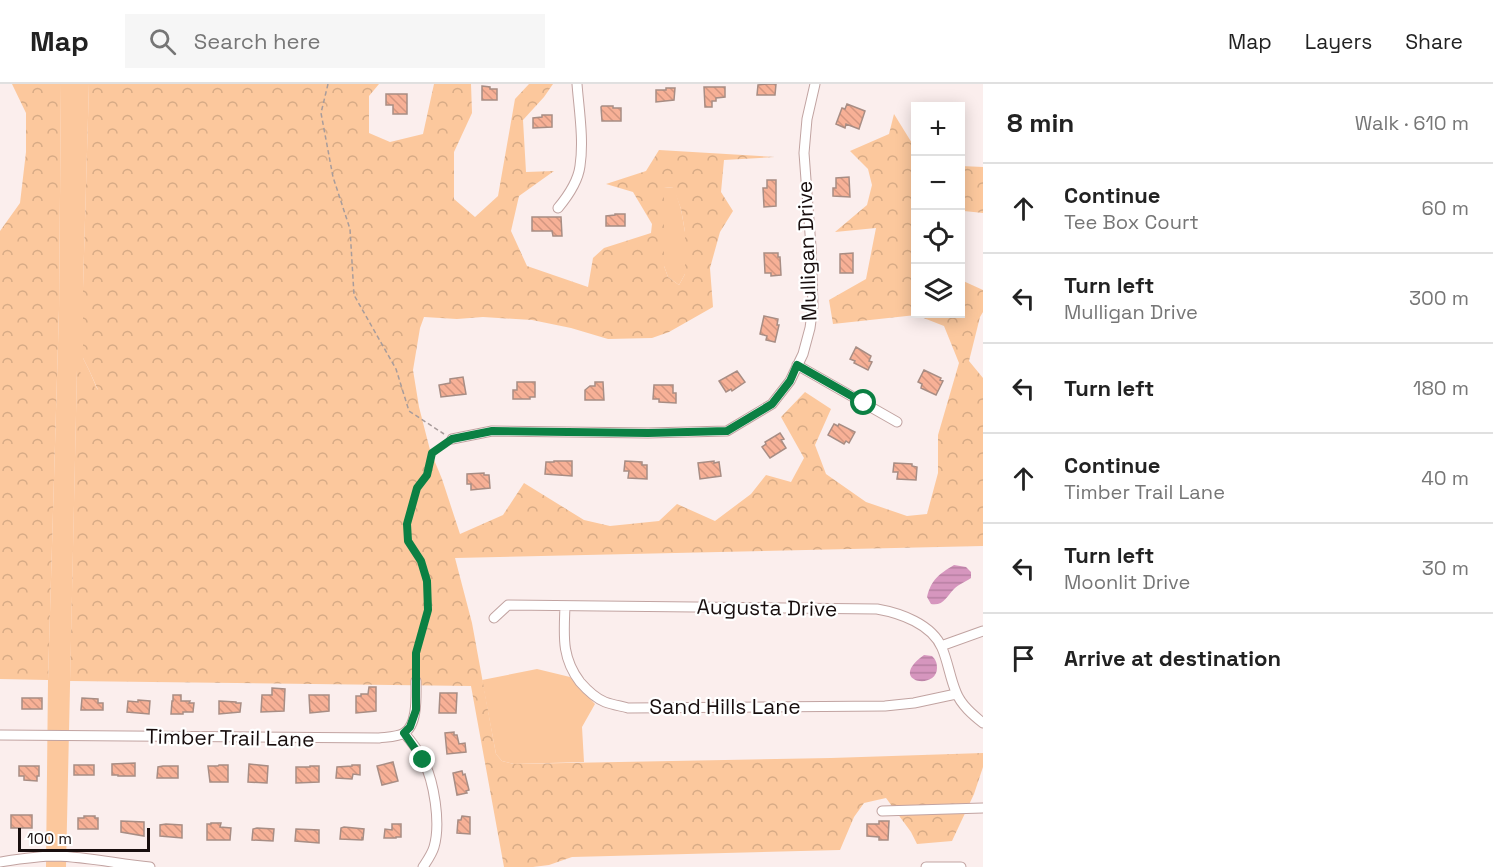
<!DOCTYPE html>
<html lang="en">
<head>
<meta charset="utf-8">
<style>
	:root { --surface:#fff; --page:#f6f6f6; --text:#222; --muted:#767676; --line:#e0e0e0 }
	body { margin:0; font-family:"Space Grotesk",sans-serif; background:var(--page); color:var(--text) }
	.controls { position:absolute; right:18px; top:18px; display:grid; overflow:hidden; border-radius:0px; box-shadow:0 3px 15px #0003 }
	.controls button { width:54px; height:54px; display:grid; place-items:center; padding:0; border:0; border-bottom:2px solid var(--line); background:var(--surface); color:var(--text); font:30px sans-serif }
	.scale { position:absolute; left:18px; bottom:15px; width:132px; box-sizing:border-box; padding-left:6px; border:3px solid #180e0e; border-top:0; font-size:16px; line-height:21px; white-space:nowrap; color:#180e0e; -webkit-text-stroke:4px #fff; paint-order:stroke }
	.stop { position:absolute; width:18px; height:18px; margin:-14px; border:4px solid #0b8043; border-radius:50%; background:#fff }
	.stop.end { background:#0b8043; border-color:#fff; box-shadow:0 2px 6px #0008 }
	.list { margin:0; padding:0; list-style:none }
	h2 { display:flex; justify-content:space-between; align-items:center; height:78px; margin:0; padding:0 24px; font-size:26px }
	h2 small { font-size:20px; font-weight:400; color:var(--muted) }
	.list li { display:grid; grid-template-columns:39px 1fr auto; gap:18px; align-items:center; box-sizing:border-box; height:90px; padding:0 24px; border-top:2px solid var(--line) }
	.list b { display:block; font-size:22px; white-space:nowrap }
	.list p { margin:0; font-size:20px; white-space:nowrap; color:var(--muted) }
	.list em { font-size:20px; font-style:normal; color:var(--muted) }
	.icon { flex:none; width:33px; height:33px; fill:none; stroke:currentColor; stroke-width:2; stroke-linecap:round; stroke-linejoin:round }
	.map { position:relative; flex:none; width:983px; height:783px; overflow:hidden }
	header { display:flex; align-items:center; gap:36px; box-sizing:border-box; height:84px; padding:0 30px; background:var(--surface); border-bottom:2px solid var(--line) }
	header strong { font-size:28px }
	nav { display:flex; gap:33px; margin-inline-start:auto; font-size:21px }
	.search { width:420px; height:54px; background:var(--page); display:flex; align-items:center; gap:15px; box-sizing:border-box; padding:0 21px; border-radius:0px; color:var(--muted); font-size:22px }
	main { display:flex }
	aside { flex:1; background:var(--surface) }
	.map>svg:first-child { display:block }
	.green { fill:#fcc89d }
	.forest { fill:url(#forest-crowns); fill-rule:evenodd }
	.water { fill:url(#water-rules) }
	.building { fill:url(#building-back-hatch); stroke:#a88d84; stroke-width:1.5 }
	.lines { fill:none; stroke-linecap:round; stroke-linejoin:round }
	.minor-casing { stroke:#c1a3a1; stroke-width:11 }
	.path { stroke:#a89c9b; stroke-width:1.5; stroke-dasharray:4.5 3; stroke-linecap:butt }
	.minor { stroke:#fff; stroke-width:9 }
	.route { stroke:#0b8043; stroke-width:8 }
	.labels { text-anchor:middle; stroke-width:4.5; stroke-linejoin:round; paint-order:stroke }
	.street-label { font-size:21px; fill:#180e0e; stroke:#fff }
</style>
</head>
<body>
<header>
<strong>Map</strong>
<div class="search"><svg class="icon" aria-label="search" viewBox="0 0 24 24"><circle cx="10" cy="10" r="6"/><path d="M15 15l6 6"/></svg>Search here</div>
<nav><a>Map</a><a>Layers</a><a>Share</a></nav>
</header>
<main>
<div class="map">
<svg width="983" height="783" viewBox="0 0 983 783">
	<defs>
		<pattern id="forest-crowns" width="20" height="18" patternUnits="userSpaceOnUse" patternTransform="scale(1.5)"><rect width="20" height="18" fill="#fcc89d"/><path d="M2 6a3 3 0 1 1 6 0M12 15a3 3 0 1 1 6 0" fill="none" stroke="#d7ab86"/></pattern>
		<pattern id="water-rules" width="6" height="5" patternUnits="userSpaceOnUse" patternTransform="scale(1.5)"><rect width="6" height="5" fill="#d696be"/><path d="M0 2.5h6" fill="none" stroke="#b780a2"/></pattern>
		<pattern id="building-back-hatch" width="6" height="6" patternUnits="userSpaceOnUse" patternTransform="scale(1.5)"><rect width="6" height="6" fill="#f7b096"/><path d="M-1 5l2 2M0 0l6 6M5-1l2 2" fill="none" stroke="#d39680"/></pattern>
	</defs>
	<rect width="100%" height="100%" fill="#fbeeed"/>
	<path class="green" d="M 61,0 L 89,0 L 83,204 L 83,274 L 89,286 L 99,309 L 77,286 L 66,783 L 46,783 L 48,596 L 59,226 Z
		M 674,103 L 681,125 L 685,148 L 685,190 L 679,201 L 668,193 L 664,182 L 664,104 Z
		M 537,585 L 570,593 L 595,620 L 582,643 L 584,678 L 514,680 L 502,677 L 496,670 L 482,596 Z"/>
	<path class="forest" d="M 12,0 L 61,0 L 59,226 L 48,596 L 0,595 L 0,147 L 20,119 L 26,68 L 26,29 Z
		M 89,0 L 379,0 L 369,12 L 369,49 L 390,58 L 423,50 L 434,0 L 471,0 L 472,29 L 454,68 L 454,115 L 475,133 L 498,112 L 515,15 L 529,0 L 553,0 L 544,13 L 523,36 L 526,88 L 554,87 L 519,112 L 511,147 L 527,182 L 588,203 L 593,174 L 604,164 L 651,149 L 652,140 L 633,108 L 606,100 L 646,87 L 659,66 L 775,73 L 724,76 L 721,108 L 733,127 L 720,148 L 710,184 L 713,223 L 669,248 L 652,254 L 608,255 L 571,244 L 532,236 L 483,233 L 457,235 L 424,233 L 420,244 L 413,286 L 419,323 L 430,366 L 442,395 L 460,450 L 503,431 L 524,399 L 584,436 L 610,442 L 659,437 L 677,420 L 715,437 L 751,410 L 766,391 L 791,398 L 804,374 L 781,333 L 805,308 L 831,325 L 815,361 L 826,390 L 866,418 L 907,432 L 927,430 L 938,389 L 938,351 L 959,279 L 944,242 L 916,231 L 833,240 L 829,216 L 866,195 L 876,144 L 835,148 L 867,121 L 872,101 L 868,85 L 850,67 L 889,50 L 894,30 L 915,64 L 916,230 L 960,230 L 961,196 L 983,206 L 983,228 L 980,233 L 969,277 L 983,294 L 983,462 L 455,474 L 472,539 L 496,670 L 502,677 L 514,680 L 831,674 L 983,669 L 983,683 L 974,710 L 952,757 L 917,760 L 911,748 L 886,714 L 864,719 L 854,733 L 840,766 L 572,773 L 549,781 L 533,783 L 504,783 L 471,602 L 70,597 L 77,285 L 98,306 L 89,286 L 83,274 L 83,204 ZM 673,103 L 681,125 L 685,148 L 685,190 L 679,201 L 668,193 L 664,182 L 664,104 Z
		M 961,82 L 983,83 L 983,129 L 964,127 L 961,128 Z"/>
	<path class="water" d="M 954,481 L 966,483 L 971,488 L 971,494 C 965,498 959,500 954,505 C 946,513 944,522 931,520 L 927,513 C 931,496 939,490 954,481 Z
		M 924,571 L 932,572 C 936,576 937,579 937,584 C 937,607 886,598 924,571 Z"/>
	<path class="building" d="M 767,0 L 776,0 L 775,11 L 757,11 L 758,1 Z
		M 482,2 L 490,3 L 490,5 L 497,5 L 497,16 L 482,16 Z
		M 704,3 L 725,3 L 725,13 L 716,14 L 716,17 L 712,17 L 712,23 L 705,23 Z
		M 666,4 L 675,4 L 674,16 L 656,18 L 656,6 L 666,6 Z
		M 386,10 L 407,10 L 407,30 L 393,30 L 393,21 L 386,21 Z
		M 847,20 L 865,27 L 859,45 L 846,40 L 845,44 L 836,40 L 842,24 L 845,25 Z
		M 602,22 L 613,22 L 613,24 L 621,24 L 621,37 L 602,37 L 601,23 Z
		M 542,31 L 552,31 L 552,43 L 533,44 L 533,34 L 542,33 Z
		M 849,93 L 850,113 L 833,112 L 833,104 L 836,104 L 836,94 Z
		M 767,96 L 776,96 L 776,122 L 764,123 L 763,104 L 767,104 Z
		M 615,130 L 625,130 L 625,142 L 606,142 L 606,132 L 615,131 Z
		M 532,133 L 561,133 L 562,152 L 553,152 L 552,147 L 532,147 Z
		M 764,169 L 778,169 L 778,173 L 780,173 L 781,191 L 771,192 L 771,189 L 765,189 Z
		M 853,169 L 853,189 L 840,189 L 840,170 Z
		M 764,232 L 778,235 L 777,241 L 779,241 L 775,258 L 766,256 L 767,252 L 760,250 Z
		M 856,263 L 871,272 L 869,277 L 872,278 L 868,286 L 854,279 L 855,277 L 850,275 Z
		M 924,286 L 941,294 L 940,296 L 943,297 L 936,311 L 921,304 L 922,300 L 918,298 Z
		M 737,287 L 745,298 L 732,307 L 731,305 L 726,308 L 719,297 Z
		M 463,293 L 466,310 L 441,313 L 439,301 L 450,299 L 450,295 Z
		M 517,298 L 535,298 L 535,313 L 530,313 L 530,315 L 513,315 L 513,306 L 517,306 Z
		M 595,298 L 603,298 L 604,316 L 585,316 L 585,306 L 590,302 L 595,302 Z
		M 654,301 L 673,301 L 673,309 L 676,309 L 676,319 L 659,318 L 659,315 L 653,315 Z
		M 834,340 L 838,342 L 839,340 L 855,348 L 849,359 L 846,357 L 844,360 L 828,351 Z
		M 780,349 L 784,355 L 781,356 L 786,364 L 770,374 L 762,363 L 766,360 L 765,358 Z
		M 554,377 L 572,377 L 572,392 L 545,390 L 546,378 L 554,378 Z
		M 625,377 L 642,378 L 642,381 L 647,381 L 647,395 L 628,394 L 629,387 L 624,387 Z
		M 714,377 L 714,379 L 719,378 L 721,392 L 700,395 L 698,379 Z
		M 894,379 L 912,380 L 912,382 L 917,383 L 916,396 L 897,395 L 898,388 L 893,388 Z
		M 484,389 L 484,391 L 489,391 L 490,404 L 471,406 L 471,400 L 467,400 L 467,390 Z
		M 369,603 L 376,603 L 376,627 L 356,629 L 356,612 L 361,612 L 361,610 L 368,610 Z
		M 272,604 L 285,605 L 284,627 L 261,628 L 262,611 L 272,611 Z
		M 440,609 L 457,609 L 456,629 L 439,629 Z
		M 173,611 L 181,611 L 181,617 L 190,617 L 189,619 L 194,619 L 193,628 L 183,628 L 183,630 L 171,630 L 172,617 L 173,617 Z
		M 309,611 L 329,611 L 329,627 L 310,629 Z
		M 22,614 L 42,614 L 42,625 L 22,625 Z
		M 82,614 L 98,615 L 98,619 L 103,619 L 103,626 L 81,626 Z
		M 138,616 L 150,617 L 149,630 L 127,628 L 128,617 L 138,618 Z
		M 219,617 L 236,618 L 236,619 L 241,619 L 240,628 L 219,630 Z
		M 454,648 L 454,651 L 457,651 L 459,660 L 465,659 L 466,668 L 447,670 L 445,649 Z
		M 393,678 L 398,697 L 382,701 L 377,682 Z
		M 135,679 L 135,692 L 118,692 L 118,691 L 112,691 L 112,680 Z
		M 249,680 L 268,682 L 267,699 L 248,698 Z
		M 74,681 L 94,681 L 94,691 L 74,691 Z
		M 219,681 L 228,681 L 228,698 L 210,698 L 208,682 L 218,682 Z
		M 352,681 L 360,681 L 360,691 L 353,690 L 352,695 L 336,694 L 337,683 L 352,682 Z
		M 19,682 L 39,682 L 39,692 L 37,692 L 37,697 L 24,696 L 24,692 L 19,692 Z
		M 163,682 L 178,682 L 178,694 L 157,694 L 158,683 Z
		M 310,682 L 319,682 L 319,698 L 296,699 L 296,683 L 310,683 Z
		M 462,687 L 463,691 L 465,690 L 469,706 L 466,707 L 467,709 L 457,711 L 453,689 Z
		M 11,731 L 32,731 L 32,744 L 11,744 Z
		M 84,732 L 95,732 L 95,734 L 98,734 L 98,745 L 78,745 L 78,734 L 84,734 Z
		M 462,732 L 470,733 L 470,750 L 457,749 L 458,736 L 461,736 Z
		M 121,737 L 144,738 L 144,752 L 121,748 Z
		M 879,737 L 889,737 L 888,756 L 879,756 L 879,753 L 867,752 L 867,740 L 879,740 Z
		M 211,739 L 221,739 L 220,743 L 231,744 L 230,756 L 207,756 L 207,740 L 211,740 Z
		M 166,740 L 182,741 L 182,754 L 160,752 L 160,741 Z
		M 392,740 L 401,740 L 401,753 L 396,753 L 396,754 L 384,754 L 385,745 L 392,746 Z
		M 344,743 L 364,745 L 363,755 L 362,754 L 362,756 L 340,755 L 341,744 Z
		M 257,744 L 274,745 L 273,757 L 252,756 L 253,745 Z
		M 296,745 L 319,746 L 319,759 L 295,757 Z"/>
	<g class="lines">
		<defs>
			<path id="minor" d="M 558,124 C 568,112 578,98 580,82 C 584,56 579,26 577,0
				M 797,281 L 897,338
				M 452,355 L 492,347 L 648,349 L 727,347 L 772,320 L 790,297 L 803,270 L 810,244 L 813,222 L 811,163 L 804,69 L 807,35 L 815,0
				M 565,522 C 564,551 561,573 580,598 C 587,606 595,614 605,618 C 613,621 621,622 628,624 L 885,622 L 914,619 L 956,610
				M 494,534 L 508,521 L 877,525 C 900,529 932,540 942,564 C 948,578 950,594 956,608 C 961,621 973,631 983,639
				M 941,562 L 983,547
				M 404,649 C 411,657 418,666 423,676 C 434,697 441,739 434,763 C 432,770 427,777 423,783
				M 0,651 L 379,654 C 386,653 398,653 404,649 C 418,641 416,611 416,597
				M 882,727 L 983,724
				M 0,778 C 19,775 37,772 56,772 C 88,773 119,780 150,783
				M 926,783 L 961,783"/>
		</defs>
		<use href="#minor" class="minor-casing"/>
		<path class="path" d="M 328,0 L 321,29 L 333,93 L 350,145 L 354,211 L 396,285 L 409,327 L 444,350
			M 416,587 L 416,569 L 428,526 L 427,497 L 421,477 L 408,457 L 407,440 L 417,404 L 427,391 L 432,369 L 443,361"/>
		<use href="#minor" class="minor"/>
	</g>
	<g class="lines">
		<path class="route" d="M 423,676 L 404,649 L 410,643 L 416,626 L 416,569 L 428,526 L 427,497 L 421,477 L 408,457 L 407,440 L 417,404 L 427,391 L 432,369 L 452,355 L 492,347 L 648,349 L 727,347 L 772,320 L 790,297 L 797,281 L 864,319"/>
	</g>
	<g class="labels">
		<g class="street-label">
			<text transform="translate(807 167) rotate(-92)" y="7">Mulligan Drive</text>
			<text transform="translate(767 524) rotate(1)" y="7">Augusta Drive</text>
			<text x="725" y="630">Sand Hills Lane</text>
			<text transform="translate(230 654) rotate(1)" y="7">Timber Trail Lane</text>
		</g>
	</g>
</svg>
<div class="controls">
<button>+</button>
<button>−</button>
<button><svg class="icon" aria-label="locate" viewBox="0 0 24 24"><circle cx="12" cy="12" r="6"/><path d="M12 2v4M12 18v4M2 12h4M18 12h4"/></svg></button>
<button><svg class="icon" aria-label="layers" viewBox="0 0 24 24"><path d="M12 4l9 5-9 5-9-5zM3 14l9 5 9-5"/></svg></button>
</div>
<div class="scale">100 m</div>
<div class="stop" style="left:864px;top:319px"></div>
<div class="stop end" style="left:423px;top:676px"></div>
</div>
<aside>
<h2>8 min<small>Walk · 610 m</small></h2>
<ul class="list">
<li><svg class="icon" aria-label="ahead" viewBox="0 0 24 24"><path d="M12 20V5M6 11l6-6 6 6"/></svg><div><b>Continue</b><p>Tee Box Court</p></div><em>60 m</em></li>
<li><svg class="icon" aria-label="left" viewBox="0 0 24 24"><path d="M17 20v-9H6M10 6l-5 5 5 5"/></svg><div><b>Turn left</b><p>Mulligan Drive</p></div><em>300 m</em></li>
<li><svg class="icon" aria-label="left" viewBox="0 0 24 24"><path d="M17 20v-9H6M10 6l-5 5 5 5"/></svg><div><b>Turn left</b></div><em>180 m</em></li>
<li><svg class="icon" aria-label="ahead" viewBox="0 0 24 24"><path d="M12 20V5M6 11l6-6 6 6"/></svg><div><b>Continue</b><p>Timber Trail Lane</p></div><em>40 m</em></li>
<li><svg class="icon" aria-label="left" viewBox="0 0 24 24"><path d="M17 20v-9H6M10 6l-5 5 5 5"/></svg><div><b>Turn left</b><p>Moonlit Drive</p></div><em>30 m</em></li>
<li><svg class="icon" aria-label="arrive" viewBox="0 0 24 24"><path d="M6 21V4h12l-3 4 3 4H6"/></svg><div><b>Arrive at destination</b></div></li>
</ul>
</aside>
</main>
</body>
</html>
